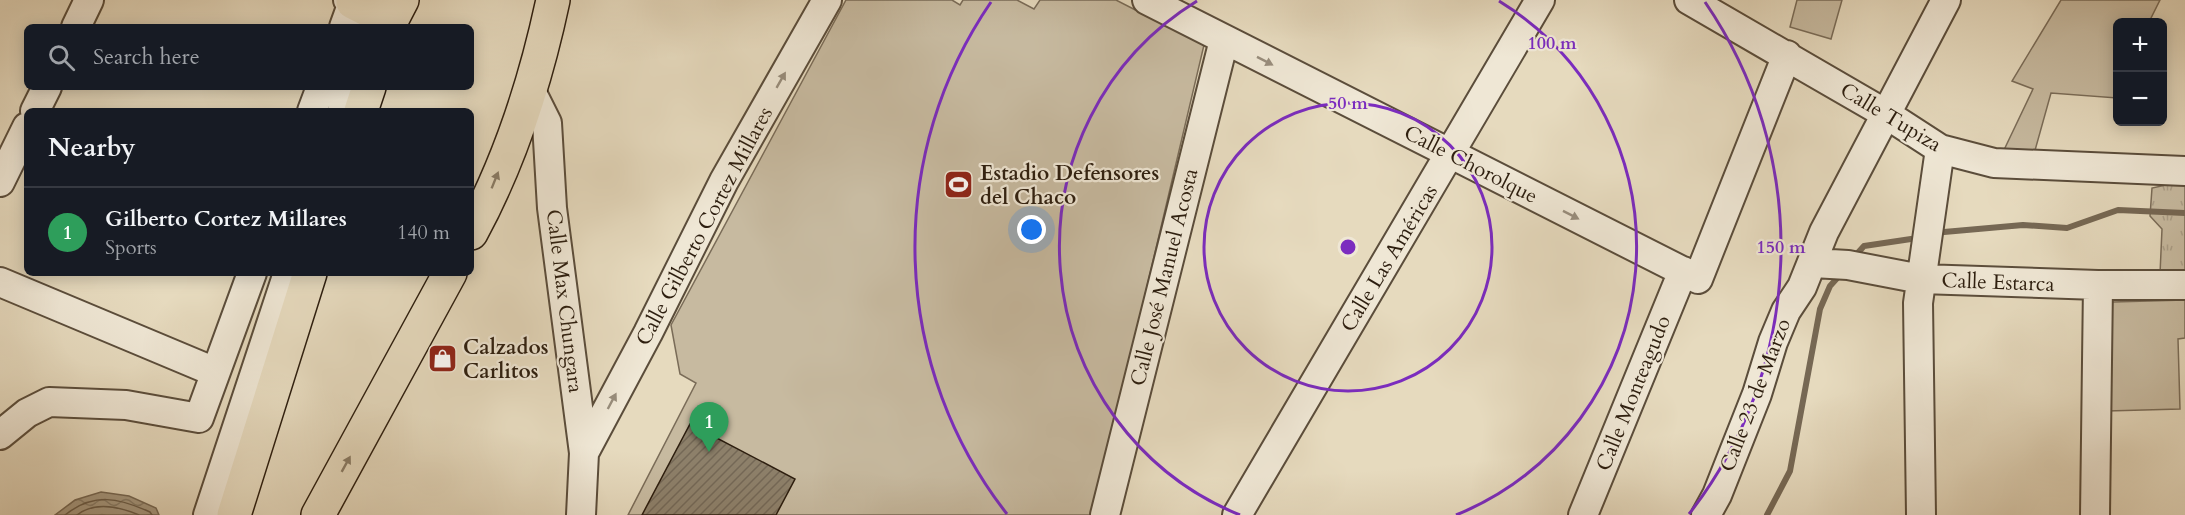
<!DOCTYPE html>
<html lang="en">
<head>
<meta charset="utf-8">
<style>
	:root { --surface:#171b24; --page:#20242c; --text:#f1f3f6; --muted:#9ea1a6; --line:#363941; --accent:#c59692 }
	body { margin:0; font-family:Cardo,serif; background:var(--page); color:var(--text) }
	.controls { position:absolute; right:18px; top:18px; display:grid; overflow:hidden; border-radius:9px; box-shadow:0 3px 15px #0003 }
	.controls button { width:54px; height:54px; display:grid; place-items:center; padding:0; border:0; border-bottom:2px solid var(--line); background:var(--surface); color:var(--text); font:30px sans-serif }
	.you { position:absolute; left:1032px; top:230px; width:21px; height:21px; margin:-15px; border:4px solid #fff; border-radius:50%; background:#1a73e8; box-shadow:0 0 0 9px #1a73e833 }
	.badge { display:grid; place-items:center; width:39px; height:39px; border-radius:50%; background:var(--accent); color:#fff; font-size:20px; font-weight:700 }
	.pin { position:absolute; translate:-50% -50px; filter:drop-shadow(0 2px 3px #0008) }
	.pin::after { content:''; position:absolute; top:32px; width:21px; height:18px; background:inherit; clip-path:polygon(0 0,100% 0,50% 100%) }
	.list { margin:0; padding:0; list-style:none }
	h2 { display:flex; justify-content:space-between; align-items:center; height:78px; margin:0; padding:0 24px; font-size:26px }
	h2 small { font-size:20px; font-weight:400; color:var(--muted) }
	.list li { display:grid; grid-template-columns:39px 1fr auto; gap:18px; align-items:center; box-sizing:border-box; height:90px; padding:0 24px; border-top:2px solid var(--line) }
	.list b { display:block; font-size:22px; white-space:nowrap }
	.list p { margin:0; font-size:20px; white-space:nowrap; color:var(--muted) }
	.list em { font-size:20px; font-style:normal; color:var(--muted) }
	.icon { flex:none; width:33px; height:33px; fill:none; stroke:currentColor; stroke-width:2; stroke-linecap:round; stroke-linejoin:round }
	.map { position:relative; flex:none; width:2185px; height:515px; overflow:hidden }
	.search { position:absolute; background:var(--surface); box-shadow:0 3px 15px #0003; left:24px; top:24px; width:450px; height:66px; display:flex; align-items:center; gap:15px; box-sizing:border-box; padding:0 21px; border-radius:9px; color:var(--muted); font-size:22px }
	.panel { position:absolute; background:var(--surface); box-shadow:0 3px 15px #0003; left:24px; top:108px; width:450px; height:168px; border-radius:9px }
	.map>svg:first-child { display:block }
	.green { fill:#c7baa0; stroke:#7a6c58; stroke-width:1.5 }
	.park { fill:url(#park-tufts); stroke:#7a6c58; stroke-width:1.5 }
	.water { fill:url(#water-waves); stroke:#766854; stroke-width:1.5 }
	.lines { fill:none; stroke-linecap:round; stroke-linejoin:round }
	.shore { stroke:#6a5c48; stroke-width:1.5 }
	.stream { stroke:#766854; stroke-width:6 }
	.building { fill:url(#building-hatch); stroke:#2d1e0f; stroke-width:1.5 }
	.minor-casing { stroke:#5b4d3b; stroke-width:32 }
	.major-casing { stroke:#2d1e0f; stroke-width:36 }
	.highway-casing { stroke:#2d1e0f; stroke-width:36 }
	.minor { stroke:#efe7d5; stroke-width:28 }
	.major { stroke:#e6dabe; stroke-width:33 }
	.highway { stroke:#e6dabe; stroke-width:33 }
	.oneway { fill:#988d7c }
	.oneway2 { fill:#8a7c66 }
	.ring { fill:none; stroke:#7b2cbf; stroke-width:3 }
	.labels { text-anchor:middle; stroke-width:4.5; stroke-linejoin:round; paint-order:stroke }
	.street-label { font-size:21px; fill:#2d1e0f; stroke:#efe7d5 }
	.poi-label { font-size:21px; font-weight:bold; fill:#2d1e0f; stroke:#efe7d5; text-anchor:start }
	.centre { fill:#7b2cbf; stroke:#efe7d5; stroke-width:3 }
	.ring-label { font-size:18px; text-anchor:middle; font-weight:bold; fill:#7b2cbf; stroke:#efe7d5; stroke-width:4.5; stroke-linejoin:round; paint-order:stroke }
</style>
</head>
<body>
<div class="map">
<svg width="2185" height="515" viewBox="0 0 2185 515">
	<defs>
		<pattern id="park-tufts" width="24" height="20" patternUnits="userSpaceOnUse" patternTransform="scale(1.5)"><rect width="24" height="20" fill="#c7baa0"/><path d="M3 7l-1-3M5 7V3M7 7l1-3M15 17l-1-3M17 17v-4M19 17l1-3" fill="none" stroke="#ab9f89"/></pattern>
		<pattern id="water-waves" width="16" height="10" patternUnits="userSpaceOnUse" patternTransform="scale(1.5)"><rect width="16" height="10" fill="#a79a82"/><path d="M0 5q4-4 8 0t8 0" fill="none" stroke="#887d69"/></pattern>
		<pattern id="building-hatch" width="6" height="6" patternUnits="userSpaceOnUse" patternTransform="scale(1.5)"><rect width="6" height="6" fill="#8d806a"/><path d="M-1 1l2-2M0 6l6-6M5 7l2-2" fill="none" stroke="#746856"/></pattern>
	</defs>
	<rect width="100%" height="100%" fill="#e6dabe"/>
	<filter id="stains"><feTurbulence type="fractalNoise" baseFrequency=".00333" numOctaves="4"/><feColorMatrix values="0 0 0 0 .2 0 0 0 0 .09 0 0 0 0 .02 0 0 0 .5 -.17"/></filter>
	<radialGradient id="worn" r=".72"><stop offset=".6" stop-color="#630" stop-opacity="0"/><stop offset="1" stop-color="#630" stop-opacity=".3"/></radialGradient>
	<path class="green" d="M 846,0 L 952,0 L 960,5 L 963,0 L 1017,0 L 1034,9 L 1040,0 L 1116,0 L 1204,45 L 1093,515 L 628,515 L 696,383 L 680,374 L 671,325 Z
		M 1797,0 L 1842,0 L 1831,39 L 1790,27 Z
		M 2061,0 L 2160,0 L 2149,22 L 2118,22 L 2117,98 L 2051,93 L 2034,154 L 2003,152 L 2033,89 L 2012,81 Z
		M 2185,300 L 2185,338 L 2178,339 L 2180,409 L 2107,411 L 2104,312 L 2113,302 Z"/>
	<path class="park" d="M 2175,183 L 2185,186 L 2185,274 L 2160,274 L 2162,229 L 2150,216 L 2152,188 Z"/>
	<path class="water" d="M 101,492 L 129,496 L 156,508 L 159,515 L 55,515 L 75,500 Z"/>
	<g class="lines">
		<path class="shore" d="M 65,515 C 94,492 119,498 150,512 L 152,515
			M 77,515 C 95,501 120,507 139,515"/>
		<path class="stream" d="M 1944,232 L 2023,225 L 2067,228 L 2118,210 L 2185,213
			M 1855,256 L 1864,246 L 1911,239
			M 1767,515 L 1790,471 L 1820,309 L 1830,286 L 1840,275"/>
	</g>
	<path class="building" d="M 690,424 L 795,479 L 776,515 L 642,515 Z"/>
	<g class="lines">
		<defs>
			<path id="minor" d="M 1147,0 L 1698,279 L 1787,55
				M 1689,0 L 1886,114 L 1940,149 L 1994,163 L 2185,171
				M 76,27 L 89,0
				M 344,27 L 353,2 L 348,0
				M 531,91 L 547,123 L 552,208 L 584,453 L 581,515
				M 35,111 L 47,87
				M 312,111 L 321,87
				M 342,111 L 350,87
				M 0,182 L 27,127
				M 1813,263 L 1848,265 L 1921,279 L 2098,285 L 2185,285
				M 0,282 L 215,372
				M 0,435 L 27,413 L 49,402 L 126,405 L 199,418 L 252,273
				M 584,453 L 648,333 L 724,181 L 827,0
				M 208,515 L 288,273
				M 1105,515 L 1224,40
				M 1237,515 L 1540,0
				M 1583,515 L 1683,271
				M 1706,515 L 1717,495 L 1757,394 L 1773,342 L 1786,311 L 1802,287 L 1824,232 L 1946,0
				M 1921,515 L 1918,303 L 1940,149
				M 2095,515 L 2098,285"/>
			<path id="major" d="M 354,0 L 353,2 L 390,21"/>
			<path id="highway" d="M 388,27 L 402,0
				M 361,111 L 369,87
				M 471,233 C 510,161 536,80 553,0
				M 234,515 L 310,273
				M 318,515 L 450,273"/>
		</defs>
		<use href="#minor" class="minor-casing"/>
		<use href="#major" class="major-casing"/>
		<use href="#highway" class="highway-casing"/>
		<use href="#minor" class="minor"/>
		<use href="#major" class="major"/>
		<use href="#highway" class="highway"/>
	</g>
	<defs><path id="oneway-solid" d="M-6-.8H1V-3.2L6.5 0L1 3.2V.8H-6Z" transform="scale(1.5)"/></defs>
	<g class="oneway">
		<use href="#oneway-solid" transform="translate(1265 61) rotate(27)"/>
		<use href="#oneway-solid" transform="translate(781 80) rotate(-60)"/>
		<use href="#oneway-solid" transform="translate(1571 215) rotate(27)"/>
		<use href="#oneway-solid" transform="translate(612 401) rotate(-62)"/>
	</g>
	<g class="oneway2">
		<use href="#oneway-solid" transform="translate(495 180) rotate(-68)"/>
		<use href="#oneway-solid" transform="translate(346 464) rotate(-61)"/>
	</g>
	<g class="ring">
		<circle cx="1348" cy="247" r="144"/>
		<path d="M1240 515A289 289 0 0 1 1197 1M1499 1A289 289 0 0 1 1456 515"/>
		<path d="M1007 514A433 433 0 0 1 991 2M1705 2A433 433 0 0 1 1689 514"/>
	</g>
	<defs>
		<symbol id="stadium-square" viewBox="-11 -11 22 22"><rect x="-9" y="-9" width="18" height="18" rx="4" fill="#8f2418" stroke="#efe7d5"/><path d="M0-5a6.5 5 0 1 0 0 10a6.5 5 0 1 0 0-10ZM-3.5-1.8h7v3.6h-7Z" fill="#fff"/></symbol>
		<symbol id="shop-square" viewBox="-11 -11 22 22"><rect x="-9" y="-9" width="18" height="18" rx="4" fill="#8f2418" stroke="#efe7d5"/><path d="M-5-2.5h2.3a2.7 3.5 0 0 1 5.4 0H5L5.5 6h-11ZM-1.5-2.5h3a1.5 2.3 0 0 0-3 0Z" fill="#fff"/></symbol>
	</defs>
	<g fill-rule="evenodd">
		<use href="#stadium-square" x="942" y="168" width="33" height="33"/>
		<use href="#shop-square" x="426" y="342" width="33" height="33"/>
	</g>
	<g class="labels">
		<g class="street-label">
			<text transform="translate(1891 117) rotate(31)" y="7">Calle Tupiza</text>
			<text transform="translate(1471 164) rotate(27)" y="7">Calle Chorolque</text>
			<text transform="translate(704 226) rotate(-62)" y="7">Calle Gilberto Cortez Millares</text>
			<text transform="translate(1389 258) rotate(-59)" y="7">Calle Las Américas</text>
			<text transform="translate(1164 277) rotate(-76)" y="7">Calle José Manuel Acosta</text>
			<text transform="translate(1998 282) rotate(2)" y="7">Calle Estarca</text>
			<text transform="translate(565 301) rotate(83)" y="7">Calle Max Chungara</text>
			<text transform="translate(1633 393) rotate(-68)" y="7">Calle Monteagudo</text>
			<text transform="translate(1755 395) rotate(-69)" y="7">Calle 23 de Marzo</text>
		</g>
		<g class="poi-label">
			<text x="980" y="180">Estadio Defensores<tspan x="980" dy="24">del Chaco</tspan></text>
			<text x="463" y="354">Calzados<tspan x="463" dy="24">Carlitos</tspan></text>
		</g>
	</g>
	<circle cx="1348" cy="247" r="9" class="centre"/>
	<g class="ring-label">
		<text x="1552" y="49">100 m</text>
		<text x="1348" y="109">50 m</text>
		<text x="1781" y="253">150 m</text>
	</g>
	<rect width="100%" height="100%" filter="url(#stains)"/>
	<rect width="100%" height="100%" fill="url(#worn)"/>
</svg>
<div class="controls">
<button>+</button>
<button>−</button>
</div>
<div class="you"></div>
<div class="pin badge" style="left:709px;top:452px;background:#2e9e5b">1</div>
<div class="search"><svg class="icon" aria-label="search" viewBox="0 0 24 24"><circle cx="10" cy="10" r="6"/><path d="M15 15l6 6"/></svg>Search here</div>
<section class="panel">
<h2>Nearby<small></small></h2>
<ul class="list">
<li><span class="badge" style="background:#2e9e5b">1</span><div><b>Gilberto Cortez Millares</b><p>Sports</p></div><em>140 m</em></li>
</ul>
</section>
</div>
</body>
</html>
